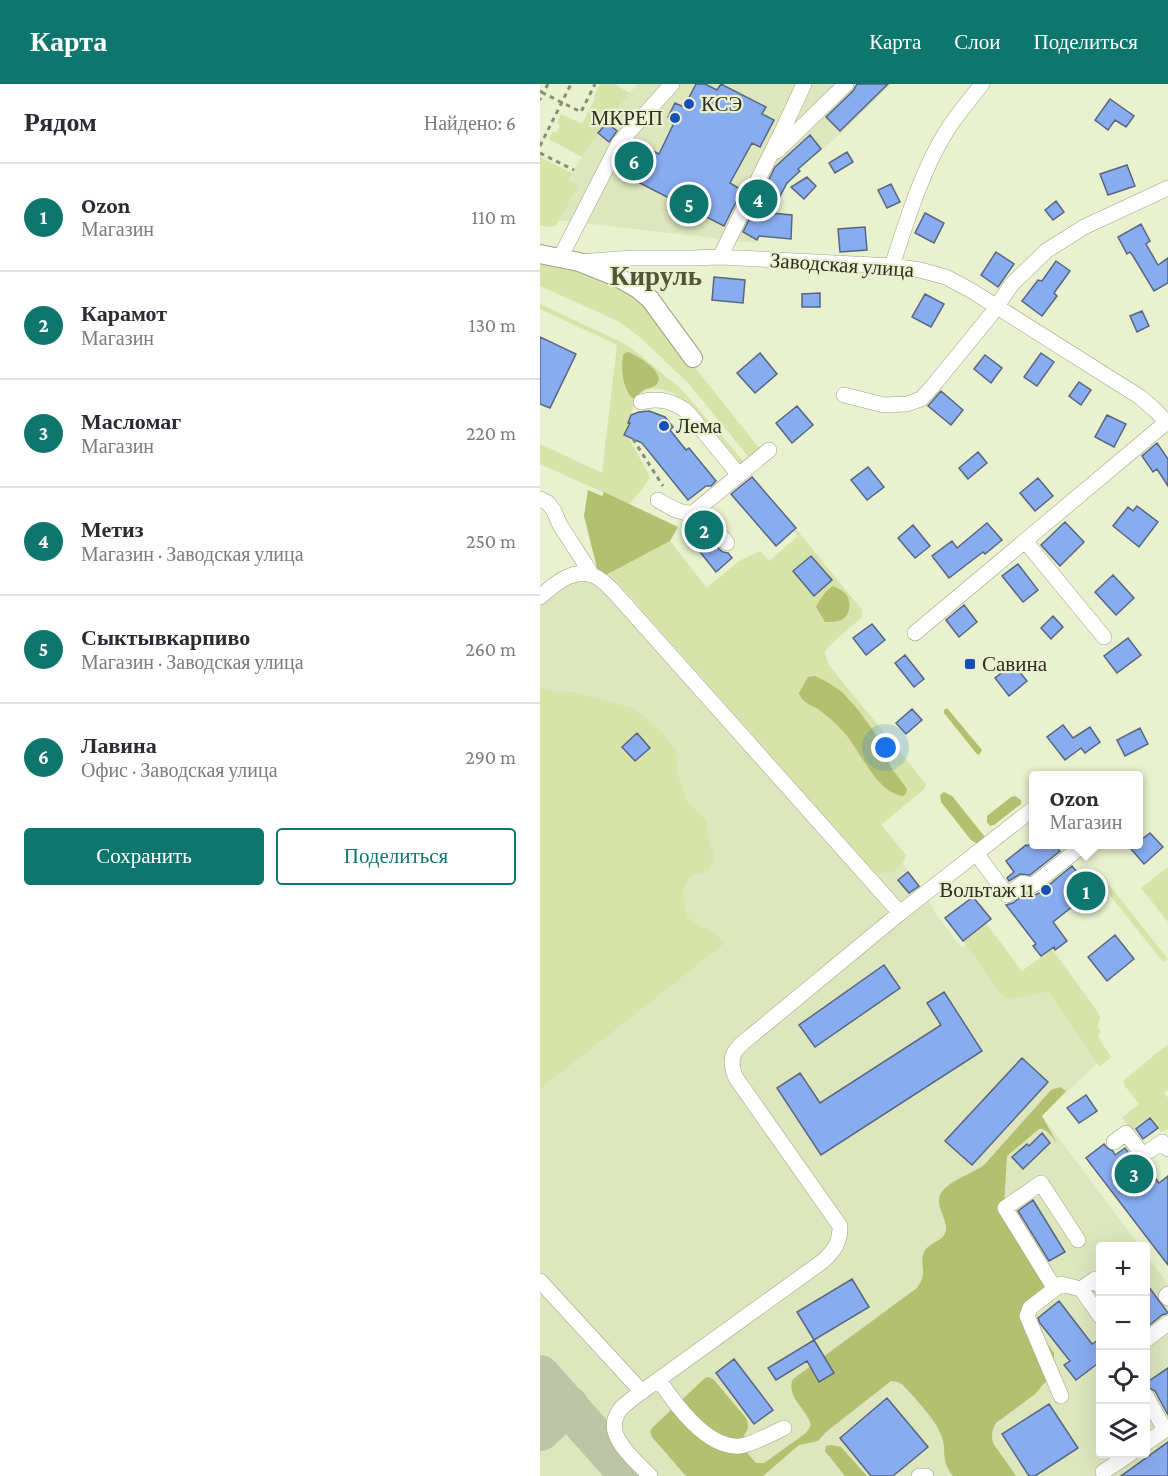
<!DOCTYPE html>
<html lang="ru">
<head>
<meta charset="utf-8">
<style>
	:root { --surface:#fff; --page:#f2f2f3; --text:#2b2b33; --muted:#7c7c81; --line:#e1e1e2; --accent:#0f766e }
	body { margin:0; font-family:"Crimson Pro",serif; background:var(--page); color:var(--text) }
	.controls { position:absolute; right:18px; bottom:18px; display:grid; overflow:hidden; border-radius:6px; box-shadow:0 6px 24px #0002 }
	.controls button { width:54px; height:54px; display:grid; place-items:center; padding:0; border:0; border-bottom:2px solid var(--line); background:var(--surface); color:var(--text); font:30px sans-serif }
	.you { position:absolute; left:346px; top:664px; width:21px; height:21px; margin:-15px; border:4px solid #fff; border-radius:50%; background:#1a73e8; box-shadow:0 0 0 9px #1a73e833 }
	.badge { display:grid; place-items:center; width:39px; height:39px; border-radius:50%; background:var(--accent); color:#fff; font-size:20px; font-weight:700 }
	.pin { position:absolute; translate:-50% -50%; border:3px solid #fff; box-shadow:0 2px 6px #0006 }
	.popup { position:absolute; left:489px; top:687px; width:114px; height:78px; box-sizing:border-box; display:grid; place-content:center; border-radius:6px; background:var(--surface); filter:drop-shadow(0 2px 4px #0005); font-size:20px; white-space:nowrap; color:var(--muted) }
	.popup b { font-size:22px; color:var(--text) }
	.popup::after { content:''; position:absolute; left:50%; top:100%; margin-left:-12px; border:12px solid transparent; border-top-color:var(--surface) }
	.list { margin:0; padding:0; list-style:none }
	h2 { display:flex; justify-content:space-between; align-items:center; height:78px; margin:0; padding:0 24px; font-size:26px }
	h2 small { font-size:20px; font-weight:400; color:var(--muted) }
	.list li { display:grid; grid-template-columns:39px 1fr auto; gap:18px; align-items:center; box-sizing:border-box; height:108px; padding:0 24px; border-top:2px solid var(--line) }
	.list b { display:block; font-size:22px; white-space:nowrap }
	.list p { margin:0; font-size:20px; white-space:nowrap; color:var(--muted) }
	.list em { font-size:20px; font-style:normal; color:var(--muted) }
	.actions { display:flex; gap:12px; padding:18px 24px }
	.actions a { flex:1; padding:14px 0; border:2px solid var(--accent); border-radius:6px; text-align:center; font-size:21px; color:var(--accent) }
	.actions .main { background:var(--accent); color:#fff }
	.icon { flex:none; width:33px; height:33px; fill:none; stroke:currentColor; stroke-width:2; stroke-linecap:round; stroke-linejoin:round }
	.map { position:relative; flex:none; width:628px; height:1392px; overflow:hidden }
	header { display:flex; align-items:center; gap:36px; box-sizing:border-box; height:84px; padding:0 30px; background:var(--accent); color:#fff }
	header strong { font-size:28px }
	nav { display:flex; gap:33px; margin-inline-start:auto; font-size:21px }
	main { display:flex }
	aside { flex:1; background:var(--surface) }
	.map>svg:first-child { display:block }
	.built { fill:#dde6bd }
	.green { fill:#d7e3a8 }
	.forest { fill:#b2c070 }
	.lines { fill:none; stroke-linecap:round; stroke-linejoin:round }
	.taxiway { stroke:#bec5a7; stroke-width:40 }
	.building { fill:#88acf0; stroke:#586680; stroke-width:1.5 }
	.minor-casing { stroke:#9ba282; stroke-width:16 }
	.major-casing { stroke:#9ba282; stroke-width:20 }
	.path { stroke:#888d75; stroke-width:3; stroke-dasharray:4.5 4.5; stroke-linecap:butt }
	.minor { stroke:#fff; stroke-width:15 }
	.major { stroke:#fff; stroke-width:18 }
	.poi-dot { fill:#194db9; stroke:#e9f1ce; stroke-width:2 }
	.labels { text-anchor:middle; stroke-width:4.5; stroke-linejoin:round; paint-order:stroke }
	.poi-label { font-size:21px; fill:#2d2f22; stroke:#e9f1ce; text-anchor:start }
	.street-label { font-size:21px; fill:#2d2f22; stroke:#e9f1ce }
	.district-label { font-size:27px; font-weight:bold; fill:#505638; stroke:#e9f1ce }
</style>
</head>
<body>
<header>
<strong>Карта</strong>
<nav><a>Карта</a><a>Слои</a><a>Поделиться</a></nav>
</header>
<main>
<aside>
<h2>Рядом<small>Найдено: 6</small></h2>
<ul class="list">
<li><span class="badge">1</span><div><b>Ozon</b><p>Магазин</p></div><em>110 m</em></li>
<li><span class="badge">2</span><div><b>Карамот</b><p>Магазин</p></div><em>130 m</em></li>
<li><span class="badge">3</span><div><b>Масломаг</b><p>Магазин</p></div><em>220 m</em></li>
<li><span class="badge">4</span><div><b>Метиз</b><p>Магазин · Заводская улица</p></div><em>250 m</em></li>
<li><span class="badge">5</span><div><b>Сыктывкарпиво</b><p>Магазин · Заводская улица</p></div><em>260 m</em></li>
<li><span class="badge">6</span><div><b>Лавина</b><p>Офис · Заводская улица</p></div><em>290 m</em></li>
</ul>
<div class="actions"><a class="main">Сохранить</a><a>Поделиться</a></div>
</aside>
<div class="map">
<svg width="628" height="1392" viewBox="0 0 628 1392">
	<rect width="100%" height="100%" fill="#e9f1ce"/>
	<path class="built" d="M 97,0 L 351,0 L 300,50 L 252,92 L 216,159 L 9,135 L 37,81 L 54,55 Z
		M 130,457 L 166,504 L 199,477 L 223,601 L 366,771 L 363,780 L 385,809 L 395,829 L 422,864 L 430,858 L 468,911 L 511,903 L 559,977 L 502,1032 L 600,1162 L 560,1162 L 560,1370 L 606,1370 L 606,1170 L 628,1200 L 628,1392 L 0,1392 L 0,502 L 11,495 L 57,484 L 65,492 Z"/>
	<path class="green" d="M 60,0 L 74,0 L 90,9 L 54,55 L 42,73 L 9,55 L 13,47 L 16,49 L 20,42 L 17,39 L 21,30 L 42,40 L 55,14 L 54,12 Z
		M 0,73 L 32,89 L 29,96 L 38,101 L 16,142 L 8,143 L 0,141 Z
		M 0,177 L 48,188 L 79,202 L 105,221 L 220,365 L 209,373 L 207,371 L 149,300 L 102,255 L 80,238 L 0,202 Z
		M 0,220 L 81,258 L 94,266 L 141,305 L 206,380 L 201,380 L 153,322 C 140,311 114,296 100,311 C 94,318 91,330 88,338 L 90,339 L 84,351 L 89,354 L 110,393 L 101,407 L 89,420 L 0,380 L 0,360 L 62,389 L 77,261 L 0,225 Z
		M 256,445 L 322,526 L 322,533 L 288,563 L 285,568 L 288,580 L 386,700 L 384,705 L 341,741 L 366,771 C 360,787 347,796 331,784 L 70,489 L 130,457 L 167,504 L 199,477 L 220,467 L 229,477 L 258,452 L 254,447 Z
		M 0,603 L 17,609 L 33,608 L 92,624 L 116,642 L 136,665 L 137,689 L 147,717 L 166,737 L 169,758 L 174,772 L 169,786 C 164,789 156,789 151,793 C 138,803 144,821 148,834 L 186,858 L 0,1005 Z
		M 628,783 L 628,838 L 601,804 Z
		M 566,797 L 628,875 L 623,878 L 561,800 Z
		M 446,839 L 482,887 L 512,865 L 558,928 L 560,934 L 557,943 L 560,947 L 558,953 L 571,973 L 560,983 L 510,909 L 505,908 L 470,915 L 464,914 L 423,857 Z
		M 628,960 L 628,1006 L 624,1009 L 628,1014 L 628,1045 L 621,1048 L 610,1034 L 592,1048 L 582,1034 L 599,1020 L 585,1002 L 583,997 Z"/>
	<path class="forest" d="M 87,268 C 95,269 124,288 118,298 C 115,305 107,303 102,307 C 99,309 98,312 95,314 L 92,314 C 82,301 81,287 83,271 Z
		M 48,406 L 62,412 L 64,408 L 138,443 L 130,457 L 64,492 L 57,484 L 44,432 Z
		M 293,502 C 297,504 302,506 306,510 C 312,518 310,532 301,536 C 296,538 290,538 285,538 L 276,523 C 280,515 285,507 293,502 Z
		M 275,592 L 289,599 L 302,608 L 319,627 L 347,666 L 350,682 L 367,705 L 366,710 L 363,712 C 338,709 322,671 307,652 C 299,642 287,631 276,624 C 272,622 267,620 264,617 C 262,616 260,612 259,609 L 268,593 Z
		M 407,624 L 442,666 L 439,671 L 436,669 L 404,629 L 404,626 Z
		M 404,708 L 412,712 L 445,753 L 444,757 L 436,759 L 431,756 L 401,718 L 400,711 Z
		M 475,712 L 481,716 L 481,720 L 454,741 L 450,742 L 447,738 L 447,732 L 471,713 Z
		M 520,1003 L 526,1007 L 502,1032 L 517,1059 C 512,1053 507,1044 499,1045 L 467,1072 L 464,1121 L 515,1213 L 493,1229 L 493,1240 L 514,1269 L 514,1277 L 507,1296 L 495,1310 L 456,1339 C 452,1346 451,1351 453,1359 L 476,1392 L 413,1392 C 399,1374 408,1368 401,1351 C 394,1333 376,1316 363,1301 L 358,1298 L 351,1297 L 286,1348 L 278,1357 L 259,1361 L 223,1392 L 146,1392 L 112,1353 L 110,1348 L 112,1344 L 165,1294 L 169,1293 L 174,1296 L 206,1334 C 212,1347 203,1347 203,1358 C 203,1366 211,1373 216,1379 L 224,1379 L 266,1349 L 271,1341 C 267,1325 245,1312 253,1295 L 377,1204 C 379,1201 381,1198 382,1195 C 385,1187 380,1176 384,1168 C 389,1158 406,1157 406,1145 C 407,1134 394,1121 401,1109 C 408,1097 434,1089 444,1081 L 511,1006 Z
		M 291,1361 L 301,1363 L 327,1392 L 305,1392 L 285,1367 L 286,1362 Z"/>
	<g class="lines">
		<path class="taxiway" d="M 0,1291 L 90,1392
			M 0,1347 L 28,1321"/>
	</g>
	<path class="building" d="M 156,0 L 165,0 L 177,6 L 181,0 L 226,23 L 222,30 L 234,36 L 220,63 L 212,59 L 190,99 L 202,106 L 184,142 L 82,90 L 98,59 L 119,70 L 133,41 L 128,33 L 135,19 L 144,23 Z
		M 317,0 L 348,0 L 300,47 L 286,33 L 313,7 Z
		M 570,15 L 594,32 L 586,43 L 575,36 L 568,46 L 555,36 Z
		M 67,39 L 77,47 L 69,58 L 58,49 Z
		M 270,51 L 281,65 L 258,85 L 260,87 L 247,99 L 231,129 L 252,131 L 251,155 L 219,152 L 217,156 L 203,148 L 235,83 Z
		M 307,68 L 313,78 L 295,89 L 289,79 Z
		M 587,81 L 595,102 L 568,111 L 560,90 Z
		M 267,93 L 276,102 L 264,115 L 251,103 Z
		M 351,100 L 360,118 L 347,124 L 338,106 Z
		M 516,117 L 524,128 L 513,136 L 505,126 Z
		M 385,129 L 404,139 L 394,159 L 375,149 Z
		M 601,140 L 610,157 L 606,160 L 618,181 L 628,174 L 628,199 L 614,207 L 593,172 L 590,168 L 587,170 L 578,153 Z
		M 325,143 L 327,166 L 300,168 L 298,145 Z
		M 456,168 L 474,180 L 458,203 L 441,191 Z
		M 516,177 L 530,187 L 514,209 L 517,212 L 502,232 L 482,217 L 498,196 L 502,197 Z
		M 174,193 L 205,196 L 203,219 L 172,216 Z
		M 280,209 L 280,223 L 262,223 L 262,210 Z
		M 385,210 L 404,220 L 391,243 L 372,233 Z
		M 602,227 L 609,242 L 597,248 L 590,232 Z
		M 0,253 L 36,270 L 10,324 L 0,320 Z
		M 220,269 L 237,290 L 215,309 L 197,289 Z
		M 501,269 L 514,278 L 497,302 L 484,293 Z
		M 445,271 L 462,284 L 451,299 L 434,285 Z
		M 539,298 L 551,306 L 541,321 L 529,312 Z
		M 401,307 L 423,326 L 411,341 L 388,322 Z
		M 257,322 L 273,341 L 252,359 L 236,339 Z
		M 109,327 L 125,333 L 133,343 L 130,346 L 146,366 L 149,364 L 176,397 L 171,402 L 166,402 L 148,416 L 102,359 L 84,351 L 90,339 L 88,339 L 91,331 L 99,328 Z
		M 567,331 L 586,340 L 574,363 L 555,353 Z
		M 617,359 L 628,375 L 628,402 L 617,385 L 613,388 L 602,372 Z
		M 438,368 L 447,379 L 428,395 L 419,384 Z
		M 328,383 L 344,403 L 327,416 L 311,396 Z
		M 212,393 L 256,444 L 236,462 L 191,410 Z
		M 498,394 L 513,412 L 495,427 L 480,409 Z
		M 597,422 L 618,438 L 599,463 L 573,442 L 588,423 L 593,427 Z
		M 157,438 L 179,465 L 183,468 L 188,469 L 192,474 L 176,488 L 144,448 Z
		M 525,438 L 544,458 L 520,482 L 501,461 Z
		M 447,439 L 462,456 L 445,470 L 443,468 L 409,494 L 392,472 L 412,457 L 417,464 Z
		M 373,441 L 390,462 L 375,474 L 358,454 Z
		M 271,472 L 292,496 L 274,512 L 253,487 Z
		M 478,480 L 498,506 L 483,518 L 462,492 Z
		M 573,491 L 594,514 L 576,531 L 555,508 Z
		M 424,521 L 437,538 L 419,553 L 406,536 Z
		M 513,532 L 523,543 L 511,555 L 501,544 Z
		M 332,540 L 345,556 L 326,571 L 313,554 Z
		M 588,554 L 601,571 L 577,589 L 564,572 Z
		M 365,571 L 384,595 L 374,603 L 355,579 Z
		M 473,580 L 487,597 L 469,612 L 455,594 Z
		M 372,625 L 382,636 L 366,650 L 356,639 Z
		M 523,641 L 533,654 L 550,643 L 560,658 L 545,669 L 541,664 L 525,676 L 507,653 Z
		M 600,644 L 608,660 L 585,672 L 577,656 Z
		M 97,649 L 110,664 L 95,677 L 82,663 Z
		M 610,749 L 623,763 L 604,780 L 591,765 L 596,760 L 598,760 L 598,758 Z
		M 490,760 L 515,760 L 520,767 L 490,791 L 480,790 L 469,797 L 467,794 L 474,788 L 466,777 L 486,761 L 487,762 Z
		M 532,782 L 552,807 L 513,838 L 527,857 L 515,866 L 514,863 L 501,872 L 493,862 L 496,860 L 466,821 L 473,819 L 485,809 L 495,811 L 499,809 Z
		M 368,788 L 379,802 L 369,809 L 358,796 Z
		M 433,813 L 451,835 L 423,857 L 405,834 Z
		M 575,851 L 594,875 L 567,897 L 548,873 Z
		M 344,881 L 360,904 L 275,963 L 259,941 Z
		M 404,908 L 442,967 L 281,1071 L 237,1004 L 260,989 L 280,1019 L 401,941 L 387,919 Z
		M 482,974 L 508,998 L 432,1081 L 405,1057 Z
		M 546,1011 L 557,1027 L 539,1039 L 527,1024 Z
		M 610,1034 L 618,1044 L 603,1055 L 596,1045 Z
		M 502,1049 L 510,1059 L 483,1085 L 472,1073 L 487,1060 L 489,1062 Z
		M 564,1060 L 567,1064 L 573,1067 L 575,1071 L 585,1064 L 605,1091 L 610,1087 L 619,1099 L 628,1092 L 628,1181 L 546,1074 Z
		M 493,1116 L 525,1168 L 509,1177 L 478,1127 Z
		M 312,1195 L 329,1223 L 274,1256 L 257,1228 Z
		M 606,1199 L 628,1229 L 622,1231 L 606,1244 Z
		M 519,1217 L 552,1260 L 561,1254 L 561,1277 L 536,1296 L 524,1281 L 530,1277 L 500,1239 L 498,1234 Z
		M 274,1256 L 294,1289 L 279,1298 L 267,1277 L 236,1296 L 228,1284 Z
		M 194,1275 L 233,1326 L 214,1340 L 176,1289 Z
		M 628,1284 L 628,1331 L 615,1307 L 608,1303 L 606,1299 Z
		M 347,1314 L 388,1363 L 353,1392 L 331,1392 L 300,1354 Z
		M 509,1320 L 538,1364 L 495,1392 L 489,1392 L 462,1350 Z
		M 628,1358 L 628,1392 L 581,1392 Z"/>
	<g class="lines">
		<defs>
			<path id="minor" d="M 237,67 L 306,0
				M 180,173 L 245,41 L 264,0
				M 20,174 L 79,59 L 132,0
				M 39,178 L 92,174 L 151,174 L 180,173 L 352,182 L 380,186 L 406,193 L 432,207 L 600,313 L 615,326 L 628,340
				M 352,182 C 366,139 382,86 406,48 C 416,31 430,16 442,0
				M 304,311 L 344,321 L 367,320 L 381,315 L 392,303 L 450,232 L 472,200 L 506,167 L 544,143 L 628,104
				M 101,318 C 118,313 136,317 149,330 L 199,391
				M 0,415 L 8,419 L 14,427 L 20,441 L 49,486 L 50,490
				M 118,416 C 130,423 140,430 153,429 L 229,366
				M 159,425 L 187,459
				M 485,457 L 564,553
				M 0,513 C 13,501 33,484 52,491 C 61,494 68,502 75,509 L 360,829
				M 375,549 L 628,337
				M 436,769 L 467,811 L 483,799 L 493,801 L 542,762
				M 574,1058 L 586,1049 L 603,1071 L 622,1058 L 628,1065
				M 0,1197 L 102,1308
				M 515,1205 L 465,1124 L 501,1099 L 538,1156
				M 541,1205 L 555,1195 L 560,1202
				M 628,1210 L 626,1212 L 628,1214
				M 606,1256 L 628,1239
				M 119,1296 C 135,1320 167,1365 200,1362 C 211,1361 233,1349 244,1344
				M 521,1312 L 487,1232 L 490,1224 L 521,1200 L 541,1205 L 560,1232
				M 606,1312 L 625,1346 L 606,1359
				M 563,1388 L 590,1370
				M 110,1392 C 95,1376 62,1351 79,1327 C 82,1322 89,1318 93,1314 L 283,1177 C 295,1166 300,1158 300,1142 L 196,994 C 185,969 198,963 216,948 L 360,829 L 494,724
				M 379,1392 L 386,1392"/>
			<path id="major" d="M 0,170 L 39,178 L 79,194 L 98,205 L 110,215 L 153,274"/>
		</defs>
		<use href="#minor" class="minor-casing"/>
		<use href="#major" class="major-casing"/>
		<path class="path" d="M 8,0 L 3,9 L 41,28 L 55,0
			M 0,7 L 3,9 L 0,16
			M 0,62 L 31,0
			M 0,69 L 34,86
			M 93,355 L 123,402"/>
		<use href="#minor" class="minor"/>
		<use href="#major" class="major"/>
	</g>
	<g class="poi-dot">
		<circle cx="149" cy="20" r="6"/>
		<circle cx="135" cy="34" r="6"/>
		<circle cx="124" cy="342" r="6"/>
		<rect x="424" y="574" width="12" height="12" rx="3"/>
		<circle cx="506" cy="806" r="6"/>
	</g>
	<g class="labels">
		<g class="poi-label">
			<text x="161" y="27">КСЭ</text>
			<text x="123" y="41" text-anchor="end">МКРЕП</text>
			<text x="136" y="349">Лема</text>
			<text x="442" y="587">Савина</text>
			<text x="494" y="813" text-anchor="end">Вольтаж 11</text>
		</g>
		<g class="street-label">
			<text transform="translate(302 181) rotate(4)" y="7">Заводская улица</text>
		</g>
		<g class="district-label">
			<text x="116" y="201">Кируль</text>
		</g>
	</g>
</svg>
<div class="controls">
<button>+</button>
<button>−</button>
<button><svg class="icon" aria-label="locate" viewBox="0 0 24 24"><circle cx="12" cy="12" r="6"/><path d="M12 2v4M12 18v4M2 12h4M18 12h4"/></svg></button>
<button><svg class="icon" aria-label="layers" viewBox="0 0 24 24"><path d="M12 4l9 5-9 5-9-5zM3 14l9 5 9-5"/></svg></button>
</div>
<div class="you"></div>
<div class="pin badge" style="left:546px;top:807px">1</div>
<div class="popup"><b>Ozon</b>Магазин</div>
<div class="pin badge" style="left:164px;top:446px">2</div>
<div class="pin badge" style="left:594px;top:1090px">3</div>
<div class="pin badge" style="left:218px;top:115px">4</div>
<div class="pin badge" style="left:149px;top:120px">5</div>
<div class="pin badge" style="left:94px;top:77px">6</div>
</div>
</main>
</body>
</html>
